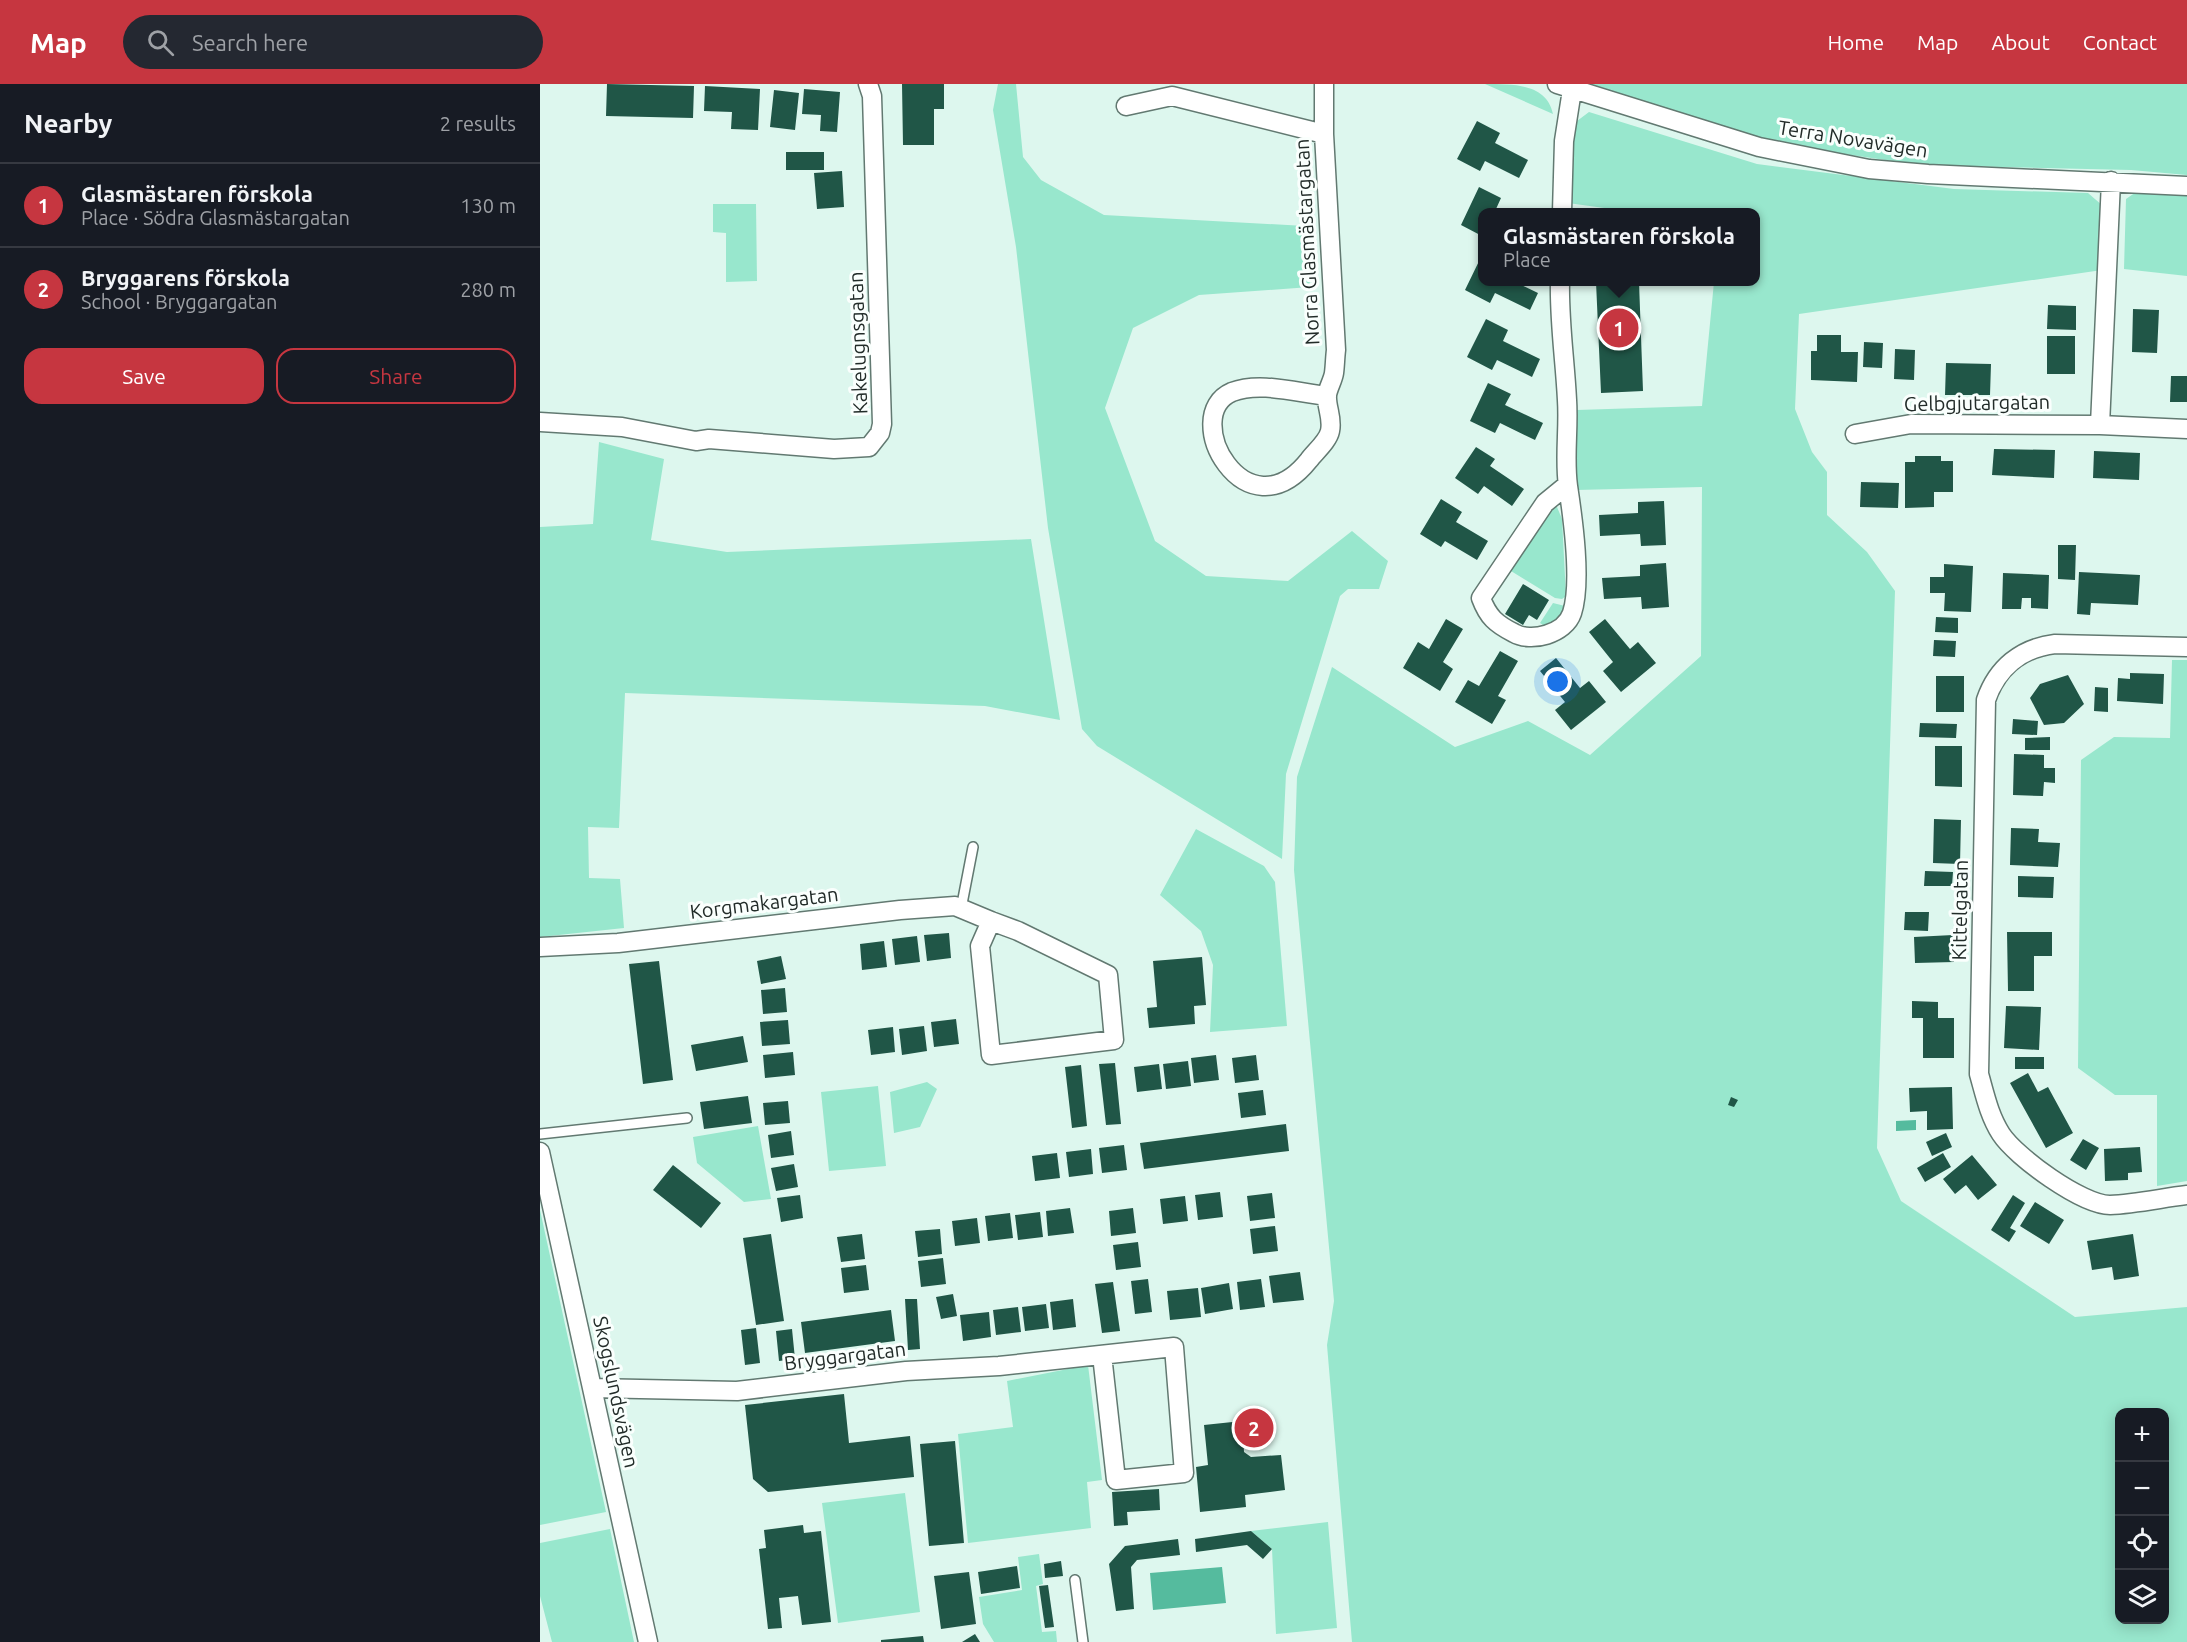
<!DOCTYPE html>
<html lang="en">
<head>
<meta charset="utf-8">
<style>
	:root { --surface:#171b24; --page:#242831; --text:#f1f3f6; --muted:#9ea1a6; --line:#363941; --accent:#c63640 }
	body { margin:0; font-family:Ubuntu,sans-serif; background:var(--page); color:var(--text) }
	.controls { position:absolute; right:18px; bottom:18px; display:grid; overflow:hidden; border-radius:12px; box-shadow:0 3px 15px #0003 }
	.controls button { width:54px; height:54px; display:grid; place-items:center; padding:0; border:0; border-bottom:2px solid var(--line); background:var(--surface); color:var(--text); font:30px sans-serif }
	.you { position:absolute; left:1018px; top:598px; width:21px; height:21px; margin:-15px; border:4px solid #fff; border-radius:50%; background:#1a73e8; box-shadow:0 0 0 9px #1a73e833 }
	.badge { display:grid; place-items:center; width:39px; height:39px; border-radius:50%; background:var(--accent); color:#fff; font-size:20px; font-weight:700 }
	.pin { position:absolute; translate:-50% -50%; border:3px solid #fff; box-shadow:0 2px 6px #0006 }
	.popup { position:absolute; left:938px; top:124px; width:282px; height:78px; box-sizing:border-box; display:grid; place-content:center; border-radius:12px; background:var(--surface); filter:drop-shadow(0 2px 4px #0005); font-size:20px; white-space:nowrap; color:var(--muted) }
	.popup b { font-size:22px; color:var(--text) }
	.popup::after { content:''; position:absolute; left:50%; top:100%; margin-left:-12px; border:12px solid transparent; border-top-color:var(--surface) }
	.list { margin:0; padding:0; list-style:none }
	h2 { display:flex; justify-content:space-between; align-items:center; height:78px; margin:0; padding:0 24px; font-size:26px }
	h2 small { font-size:20px; font-weight:400; color:var(--muted) }
	.list li { display:grid; grid-template-columns:39px 1fr auto; gap:18px; align-items:center; box-sizing:border-box; height:84px; padding:0 24px; border-top:2px solid var(--line) }
	.list b { display:block; font-size:22px; white-space:nowrap }
	.list p { margin:0; font-size:20px; white-space:nowrap; color:var(--muted) }
	.list em { font-size:20px; font-style:normal; color:var(--muted) }
	.actions { display:flex; gap:12px; padding:18px 24px }
	.actions a { flex:1; padding:14px 0; border:2px solid var(--accent); border-radius:18px; text-align:center; font-size:21px; color:var(--accent) }
	.actions .main { background:var(--accent); color:#fff }
	.icon { flex:none; width:33px; height:33px; fill:none; stroke:currentColor; stroke-width:2; stroke-linecap:round; stroke-linejoin:round }
	.map { position:relative; flex:none; width:1647px; height:1558px; overflow:hidden }
	header { display:flex; align-items:center; gap:36px; box-sizing:border-box; height:84px; padding:0 30px; background:var(--accent); color:#fff }
	header strong { font-size:28px }
	nav { display:flex; gap:33px; margin-inline-start:auto; font-size:21px }
	.search { width:420px; height:54px; background:var(--page); display:flex; align-items:center; gap:15px; box-sizing:border-box; padding:0 21px; border-radius:33px; color:var(--muted); font-size:22px }
	main { display:flex }
	aside { flex:1; background:var(--surface) }
	.map>svg:first-child { display:block }
	.green { fill:#98e7cd; fill-rule:evenodd }
	.water { fill:#55bb9e }
	.building { fill:#205647 }
	.lines { fill:none; stroke-linecap:round; stroke-linejoin:round }
	.lane-casing { stroke:#627971; stroke-width:12 }
	.street-casing { stroke:#627971; stroke-width:21 }
	.lane { stroke:#fff; stroke-width:9 }
	.street { stroke:#fff; stroke-width:18 }
	.labels { text-anchor:middle; stroke-width:6; stroke-linejoin:round; paint-order:stroke }
	.street-label { font-size:20px; fill:#222c29; stroke:#fafffd }
</style>
</head>
<body>
<header>
<strong>Map</strong>
<div class="search"><svg class="icon" aria-label="search" viewBox="0 0 24 24"><circle cx="10" cy="10" r="6"/><path d="M15 15l6 6"/></svg>Search here</div>
<nav><a>Home</a><a>Map</a><a>About</a><a>Contact</a></nav>
</header>
<main>
<aside>
<h2>Nearby<small>2 results</small></h2>
<ul class="list">
<li><span class="badge">1</span><div><b>Glasmästaren förskola</b><p>Place · Södra Glasmästargatan</p></div><em>130 m</em></li>
<li><span class="badge">2</span><div><b>Bryggarens förskola</b><p>School · Bryggargatan</p></div><em>280 m</em></li>
</ul>
<div class="actions"><a class="main">Save</a><a>Share</a></div>
</aside>
<div class="map">
<svg width="1647" height="1558" viewBox="0 0 1647 1558">
	<rect width="100%" height="100%" fill="#ddf7ee"/>
	<path class="green" d="M 458,0 L 476,0 L 483,73 L 501,96 L 564,131 L 765,142 L 770,203 L 659,211 L 593,244 L 565,324 L 615,457 L 666,492 L 748,497 L 812,447 L 848,477 L 839,505 L 808,505 L 800,512 L 746,690 L 742,775 L 557,662 L 542,645 L 508,444 L 476,163 L 453,26 Z
		M 945,0 C 975,0 1007,0 1013,30 Z
		M 1044,0 L 1647,0 L 1647,91 L 1591,86 L 1379,81 L 1222,58 Z
		M 1049,28 L 1217,80 L 1414,105 L 1548,109 L 1563,122 L 1562,186 L 1259,230 L 1255,325 L 1272,368 L 1287,388 L 1287,431 L 1327,468 L 1355,507 L 1337,1064 L 1361,1117 L 1535,1233 L 1647,1223 L 1647,1558 L 812,1558 L 787,1261 L 794,1217 L 754,786 L 757,693 L 792,583 L 915,663 L 988,637 L 1050,671 L 1161,572 L 1162,403 L 1036,406 L 1037,326 L 1162,322 L 1174,198 L 1216,198 L 1216,128 L 1093,128 L 1028,119 L 1031,50 L 1037,37 ZM 1580,1328 L 1624,1328 L 1624,1536 L 1580,1536 Z
		M 1599,106 L 1647,110 L 1647,192 L 1584,185 L 1586,115 Z
		M 173,120 L 216,120 L 217,197 L 186,198 L 186,149 L 173,148 Z
		M 59,358 L 124,375 L 111,456 L 187,468 L 491,455 L 520,636 L 445,622 L 85,609 L 79,744 L 48,743 L 49,794 L 80,795 L 84,844 L 0,853 L 0,443 L 53,440 Z
		M 1012,423 L 1017,423 L 1022,435 L 1026,512 L 1022,515 L 1015,514 L 971,487 Z
		M 1013,519 L 1025,522 L 1023,530 L 1006,543 L 1000,539 Z
		M 1632,576 L 1647,576 L 1647,1097 L 1617,1102 L 1617,1011 L 1575,1011 L 1538,984 L 1541,676 L 1574,653 L 1630,654 Z
		M 656,745 L 724,782 L 735,798 L 747,942 L 670,948 L 673,881 L 661,847 L 620,811 Z
		M 387,998 L 397,1005 L 380,1043 L 354,1049 L 350,1008 Z
		M 338,1002 L 346,1082 L 289,1087 L 281,1008 Z
		M 218,1042 L 231,1115 L 204,1118 L 157,1079 L 153,1053 Z
		M 0,1126 L 66,1428 L 0,1441 Z
		M 548,1281 L 562,1396 L 547,1398 L 551,1444 L 428,1459 L 418,1350 L 473,1343 L 467,1297 Z
		M 365,1409 L 380,1528 L 298,1539 L 282,1419 Z
		M 788,1438 L 797,1544 L 736,1550 L 732,1465 L 711,1447 Z
		M 70,1445 L 94,1558 L 12,1558 L 0,1512 L 0,1459 Z
		M 499,1470 L 503,1500 L 496,1502 L 502,1548 L 516,1547 L 517,1558 L 454,1558 L 443,1540 L 439,1513 L 482,1506 L 478,1473 Z"/>
	<path class="water" d="M 1376,1036 L 1376,1046 L 1356,1047 L 1356,1037 Z
		M 682,1483 L 686,1519 L 613,1526 L 610,1489 Z"/>
	<path class="building" d="M 67,0 L 154,2 L 153,34 L 66,32 Z
		M 362,0 L 404,0 L 404,25 L 394,25 L 394,61 L 363,61 Z
		M 165,2 L 220,5 L 218,46 L 191,45 L 192,28 L 164,27 Z
		M 264,5 L 300,8 L 297,48 L 280,47 L 281,31 L 262,30 Z
		M 234,6 L 259,9 L 255,46 L 230,43 Z
		M 937,37 L 960,49 L 955,59 L 988,76 L 979,94 L 945,77 L 940,87 L 917,75 Z
		M 246,68 L 284,68 L 284,86 L 246,86 Z
		M 302,87 L 304,123 L 277,125 L 274,89 Z
		M 939,103 L 961,114 L 956,125 L 964,128 L 942,128 L 942,152 L 921,141 Z
		M 942,171 L 942,198 L 975,198 L 998,209 L 990,226 L 955,209 L 950,219 L 925,206 Z
		M 1056,198 L 1099,198 L 1103,307 L 1061,309 Z
		M 1508,221 L 1536,222 L 1536,246 L 1507,245 Z
		M 1593,225 L 1619,226 L 1617,269 L 1592,268 Z
		M 946,235 L 968,246 L 963,257 L 1000,275 L 992,293 L 957,276 L 952,286 L 927,273 Z
		M 1277,251 L 1301,251 L 1301,268 L 1318,268 L 1317,298 L 1271,296 L 1271,267 L 1277,267 Z
		M 1507,252 L 1535,252 L 1535,290 L 1507,290 Z
		M 1324,258 L 1343,259 L 1342,284 L 1323,283 Z
		M 1355,265 L 1375,266 L 1374,296 L 1354,295 Z
		M 1406,279 L 1451,280 L 1450,311 L 1405,311 Z
		M 1631,292 L 1647,292 L 1647,318 L 1630,318 Z
		M 948,299 L 971,310 L 965,321 L 1003,339 L 995,356 L 960,339 L 955,349 L 930,337 Z
		M 936,363 L 955,375 L 950,382 L 984,405 L 972,422 L 944,402 L 938,410 L 915,394 Z
		M 1454,365 L 1515,366 L 1514,394 L 1452,391 Z
		M 1554,367 L 1600,369 L 1599,396 L 1553,394 Z
		M 1375,372 L 1401,372 L 1401,377 L 1413,377 L 1413,408 L 1394,408 L 1394,423 L 1365,424 L 1365,378 L 1375,378 Z
		M 1321,398 L 1359,399 L 1358,424 L 1320,423 Z
		M 901,415 L 922,428 L 916,438 L 948,457 L 937,476 L 905,457 L 901,463 L 880,450 Z
		M 1124,417 L 1126,461 L 1101,462 L 1100,450 L 1060,452 L 1059,431 L 1098,429 L 1098,418 Z
		M 1518,461 L 1536,461 L 1535,496 L 1518,495 Z
		M 1126,479 L 1129,523 L 1102,525 L 1101,513 L 1064,515 L 1062,494 L 1100,492 L 1100,481 Z
		M 1404,480 L 1433,482 L 1431,528 L 1404,527 L 1405,509 L 1390,509 L 1390,493 L 1404,493 Z
		M 1539,488 L 1600,491 L 1598,521 L 1551,519 L 1550,531 L 1537,530 Z
		M 1463,489 L 1509,491 L 1508,525 L 1491,524 L 1491,514 L 1482,514 L 1481,525 L 1462,525 Z
		M 983,500 L 1009,516 L 997,536 L 989,531 L 983,541 L 965,530 Z
		M 1396,533 L 1418,534 L 1418,549 L 1395,548 Z
		M 906,535 L 923,545 L 903,578 L 913,585 L 900,607 L 863,584 L 878,558 L 889,565 Z
		M 1065,535 L 1090,565 L 1098,558 L 1116,579 L 1081,608 L 1063,587 L 1073,578 L 1049,548 Z
		M 1394,556 L 1416,557 L 1415,573 L 1393,572 Z
		M 960,567 L 978,577 L 958,612 L 966,616 L 952,640 L 915,618 L 928,596 L 939,602 Z
		M 1016,574 L 1040,604 L 1049,597 L 1066,618 L 1031,646 L 1015,626 L 1025,618 L 1000,587 Z
		M 1590,589 L 1624,590 L 1623,620 L 1577,617 L 1578,594 L 1590,595 Z
		M 1528,591 L 1544,620 L 1524,639 L 1504,641 L 1490,614 L 1500,600 Z
		M 1396,592 L 1424,592 L 1424,628 L 1396,628 Z
		M 1555,603 L 1568,604 L 1568,628 L 1554,627 Z
		M 1473,635 L 1498,637 L 1497,651 L 1472,650 Z
		M 1380,639 L 1417,640 L 1416,654 L 1379,653 Z
		M 1510,653 L 1510,666 L 1485,666 L 1485,654 Z
		M 1395,662 L 1422,662 L 1422,703 L 1395,702 Z
		M 1474,670 L 1504,671 L 1504,684 L 1515,684 L 1515,699 L 1504,698 L 1503,712 L 1473,711 Z
		M 1394,735 L 1421,736 L 1420,780 L 1393,779 Z
		M 1471,744 L 1499,745 L 1498,758 L 1520,759 L 1518,783 L 1470,781 Z
		M 1385,787 L 1413,788 L 1412,802 L 1384,802 Z
		M 1478,792 L 1514,793 L 1513,814 L 1478,813 Z
		M 1365,828 L 1389,828 L 1388,847 L 1364,846 Z
		M 1467,848 L 1512,848 L 1512,872 L 1494,872 L 1494,907 L 1468,907 Z
		M 409,849 L 411,874 L 387,877 L 384,851 Z
		M 1413,851 L 1414,878 L 1375,879 L 1374,853 Z
		M 377,852 L 380,878 L 355,881 L 352,855 Z
		M 344,857 L 347,883 L 322,886 L 320,860 Z
		M 241,872 L 246,895 L 221,900 L 217,877 Z
		M 662,873 L 666,921 L 654,922 L 655,940 L 609,944 L 607,924 L 617,923 L 613,877 Z
		M 119,877 L 133,996 L 103,1000 L 89,880 Z
		M 245,904 L 247,928 L 223,930 L 221,906 Z
		M 1372,917 L 1398,918 L 1398,934 L 1414,934 L 1414,974 L 1383,974 L 1383,934 L 1372,934 Z
		M 1466,922 L 1501,923 L 1499,966 L 1464,964 Z
		M 416,935 L 419,960 L 394,963 L 391,938 Z
		M 248,936 L 250,960 L 222,962 L 220,938 Z
		M 384,942 L 387,967 L 362,971 L 359,945 Z
		M 353,943 L 355,968 L 331,971 L 328,946 Z
		M 203,952 L 208,978 L 156,987 L 151,961 Z
		M 253,968 L 255,991 L 225,994 L 223,971 Z
		M 676,971 L 679,996 L 654,999 L 651,974 Z
		M 716,971 L 719,996 L 695,999 L 692,974 Z
		M 1475,973 L 1504,973 L 1504,985 L 1475,985 Z
		M 648,977 L 651,1002 L 626,1005 L 623,980 Z
		M 575,979 L 581,1040 L 566,1041 L 559,980 Z
		M 619,980 L 622,1005 L 597,1008 L 594,983 Z
		M 541,981 L 547,1042 L 532,1044 L 525,983 Z
		M 1488,989 L 1498,1008 L 1508,1003 L 1533,1049 L 1506,1064 L 1470,999 Z
		M 1412,1003 L 1413,1045 L 1387,1046 L 1387,1027 L 1370,1028 L 1369,1004 Z
		M 723,1006 L 726,1031 L 701,1034 L 698,1009 Z
		M 208,1012 L 212,1039 L 164,1045 L 160,1018 Z
		M 1191,1013 L 1198,1016 L 1194,1023 L 1188,1021 Z
		M 248,1017 L 250,1039 L 225,1041 L 223,1019 Z
		M 746,1040 L 749,1067 L 604,1085 L 600,1059 Z
		M 251,1047 L 254,1071 L 231,1074 L 228,1051 Z
		M 1406,1049 L 1412,1063 L 1392,1072 L 1386,1058 Z
		M 1543,1055 L 1559,1064 L 1546,1086 L 1530,1076 Z
		M 584,1061 L 587,1086 L 562,1089 L 559,1064 Z
		M 1600,1063 L 1602,1088 L 1588,1089 L 1588,1096 L 1565,1097 L 1564,1065 Z
		M 551,1065 L 553,1090 L 529,1093 L 526,1068 Z
		M 517,1069 L 520,1094 L 495,1097 L 492,1072 Z
		M 1403,1069 L 1411,1083 L 1385,1098 L 1377,1084 Z
		M 1432,1071 L 1457,1101 L 1438,1116 L 1426,1101 L 1415,1110 L 1403,1095 Z
		M 254,1080 L 258,1103 L 236,1107 L 231,1084 Z
		M 133,1081 L 181,1119 L 161,1144 L 113,1106 Z
		M 680,1108 L 683,1133 L 658,1136 L 655,1111 Z
		M 732,1109 L 735,1134 L 710,1137 L 707,1112 Z
		M 260,1111 L 263,1134 L 241,1138 L 237,1114 Z
		M 1473,1111 L 1485,1119 L 1470,1144 L 1476,1147 L 1469,1158 L 1451,1146 Z
		M 645,1112 L 648,1137 L 623,1140 L 620,1115 Z
		M 1495,1118 L 1524,1136 L 1509,1160 L 1480,1142 Z
		M 530,1124 L 534,1149 L 508,1152 L 506,1127 Z
		M 593,1124 L 596,1149 L 571,1152 L 569,1127 Z
		M 500,1128 L 503,1153 L 478,1156 L 475,1131 Z
		M 470,1129 L 473,1154 L 448,1157 L 445,1132 Z
		M 437,1134 L 440,1159 L 415,1162 L 412,1137 Z
		M 735,1142 L 738,1167 L 713,1170 L 710,1145 Z
		M 400,1145 L 402,1170 L 378,1173 L 375,1147 Z
		M 231,1150 L 244,1237 L 216,1241 L 203,1154 Z
		M 322,1150 L 325,1175 L 301,1178 L 297,1153 Z
		M 1593,1150 L 1599,1192 L 1574,1196 L 1572,1183 L 1552,1186 L 1547,1157 Z
		M 598,1158 L 601,1183 L 576,1186 L 573,1161 Z
		M 403,1174 L 406,1200 L 381,1203 L 378,1177 Z
		M 326,1181 L 329,1206 L 304,1209 L 301,1184 Z
		M 760,1188 L 764,1216 L 733,1219 L 729,1192 Z
		M 608,1195 L 612,1228 L 595,1230 L 591,1197 Z
		M 721,1195 L 725,1223 L 700,1226 L 697,1198 Z
		M 573,1198 L 580,1247 L 562,1249 L 555,1200 Z
		M 689,1199 L 693,1225 L 665,1230 L 661,1204 Z
		M 658,1204 L 661,1233 L 630,1236 L 627,1207 Z
		M 413,1210 L 417,1232 L 401,1235 L 396,1213 Z
		M 365,1215 L 377,1215 L 380,1265 L 368,1266 Z
		M 533,1215 L 536,1243 L 513,1246 L 510,1218 Z
		M 506,1220 L 509,1244 L 485,1247 L 482,1223 Z
		M 478,1223 L 481,1248 L 456,1251 L 453,1226 Z
		M 351,1226 L 355,1257 L 265,1269 L 261,1238 Z
		M 449,1228 L 451,1253 L 423,1257 L 420,1231 Z
		M 216,1244 L 220,1279 L 205,1281 L 201,1246 Z
		M 252,1245 L 255,1275 L 239,1277 L 236,1247 Z
		M 304,1310 L 309,1359 L 370,1352 L 374,1393 L 228,1408 L 213,1395 L 205,1321 Z
		M 702,1337 L 704,1368 L 711,1373 L 741,1371 L 745,1406 L 705,1411 L 706,1423 L 660,1428 L 656,1383 L 668,1381 L 664,1341 Z
		M 415,1357 L 424,1459 L 389,1462 L 380,1360 Z
		M 619,1405 L 620,1426 L 587,1428 L 588,1441 L 574,1442 L 572,1408 Z
		M 263,1441 L 264,1449 L 281,1447 L 291,1538 L 262,1541 L 258,1512 L 239,1514 L 242,1544 L 228,1545 L 219,1465 L 226,1464 L 224,1446 Z
		M 711,1447 L 732,1465 L 723,1475 L 707,1461 L 656,1468 L 655,1455 Z
		M 638,1455 L 640,1471 L 597,1476 L 591,1483 L 594,1525 L 576,1527 L 569,1480 L 585,1462 Z
		M 521,1477 L 523,1492 L 505,1494 L 504,1480 Z
		M 477,1482 L 480,1504 L 441,1510 L 438,1488 Z
		M 429,1488 L 436,1540 L 401,1545 L 394,1492 Z
		M 508,1501 L 514,1543 L 505,1544 L 499,1502 Z
		M 435,1550 L 440,1558 L 422,1558 Z
		M 383,1552 L 384,1558 L 341,1558 L 341,1556 Z"/>
	<g class="lines">
		<defs>
			<path id="lane" d="M 421,825 L 433,763
				M 0,1050 L 147,1034
				M 535,1496 L 543,1558"/>
			<path id="street" d="M 784,0 L 784,50 L 796,266 C 795,274 795,282 794,289 C 793,296 788,304 787,311 C 786,323 793,334 790,347 C 788,357 775,368 769,376 C 706,455 638,331 692,308 C 720,297 758,309 787,312
				M 1017,0 L 1219,63 L 1329,85 L 1388,90 L 1647,102
				M 586,22 L 632,12 L 784,50
				M 1022,128 L 1024,57 L 1032,6
				M 1020,198 C 1019,237 1025,276 1027,316 C 1029,344 1024,374 1028,402 C 1033,435 1042,498 1032,529 C 1025,550 991,559 974,549 C 956,540 948,533 941,514 L 1005,419 L 1027,401
				M 0,338 L 82,343 L 156,357 L 169,355 L 294,365 L 329,363 L 340,349 L 342,340 L 332,12 L 328,0
				M 1560,341 L 1571,97
				M 1315,350 L 1371,340 L 1560,341 L 1647,345
				M 1647,563 L 1515,560 C 1481,564 1457,584 1446,616 L 1439,990 C 1445,1011 1449,1031 1461,1050 C 1476,1073 1542,1121 1570,1121 C 1595,1120 1622,1114 1647,1111
				M 0,863 L 78,859 L 360,826 L 415,822 L 451,837 L 440,862 L 451,971 L 574,956 L 568,891 L 478,847 L 451,837
				M 0,1068 L 108,1558
				M 52,1304 L 197,1307 L 366,1287 L 459,1282 L 634,1263 L 644,1389 L 576,1396 L 562,1271"/>
		</defs>
		<use href="#lane" class="lane-casing"/>
		<use href="#street" class="street-casing"/>
		<use href="#lane" class="lane"/>
		<use href="#street" class="street"/>
	</g>
	<g class="labels">
		<g class="street-label">
			<text transform="translate(1313 55) rotate(9)" y="7">Terra Novavägen</text>
			<text transform="translate(767 158) rotate(-93)" y="7">Norra Glasmästargatan</text>
			<text transform="translate(318 259) rotate(-92)" y="7">Kakelugnsgatan</text>
			<text transform="translate(1437 319) rotate(-1)" y="7">Gelbgjutargatan</text>
			<text transform="translate(224 819) rotate(-7)" y="7">Korgmakargatan</text>
			<text transform="translate(1420 826) rotate(-89)" y="7">Kittelgatan</text>
			<text transform="translate(305 1272) rotate(-7)" y="7">Bryggargatan</text>
			<text transform="translate(76 1308) rotate(78)" y="7">Skogslundsvägen</text>
		</g>
	</g>
</svg>
<div class="controls">
<button>+</button>
<button>−</button>
<button><svg class="icon" aria-label="locate" viewBox="0 0 24 24"><circle cx="12" cy="12" r="6"/><path d="M12 2v4M12 18v4M2 12h4M18 12h4"/></svg></button>
<button><svg class="icon" aria-label="layers" viewBox="0 0 24 24"><path d="M12 4l9 5-9 5-9-5zM3 14l9 5 9-5"/></svg></button>
</div>
<div class="you"></div>
<div class="pin badge" style="left:1079px;top:244px">1</div>
<div class="popup"><b>Glasmästaren förskola</b>Place</div>
<div class="pin badge" style="left:714px;top:1344px">2</div>
</div>
</main>
</body>
</html>
